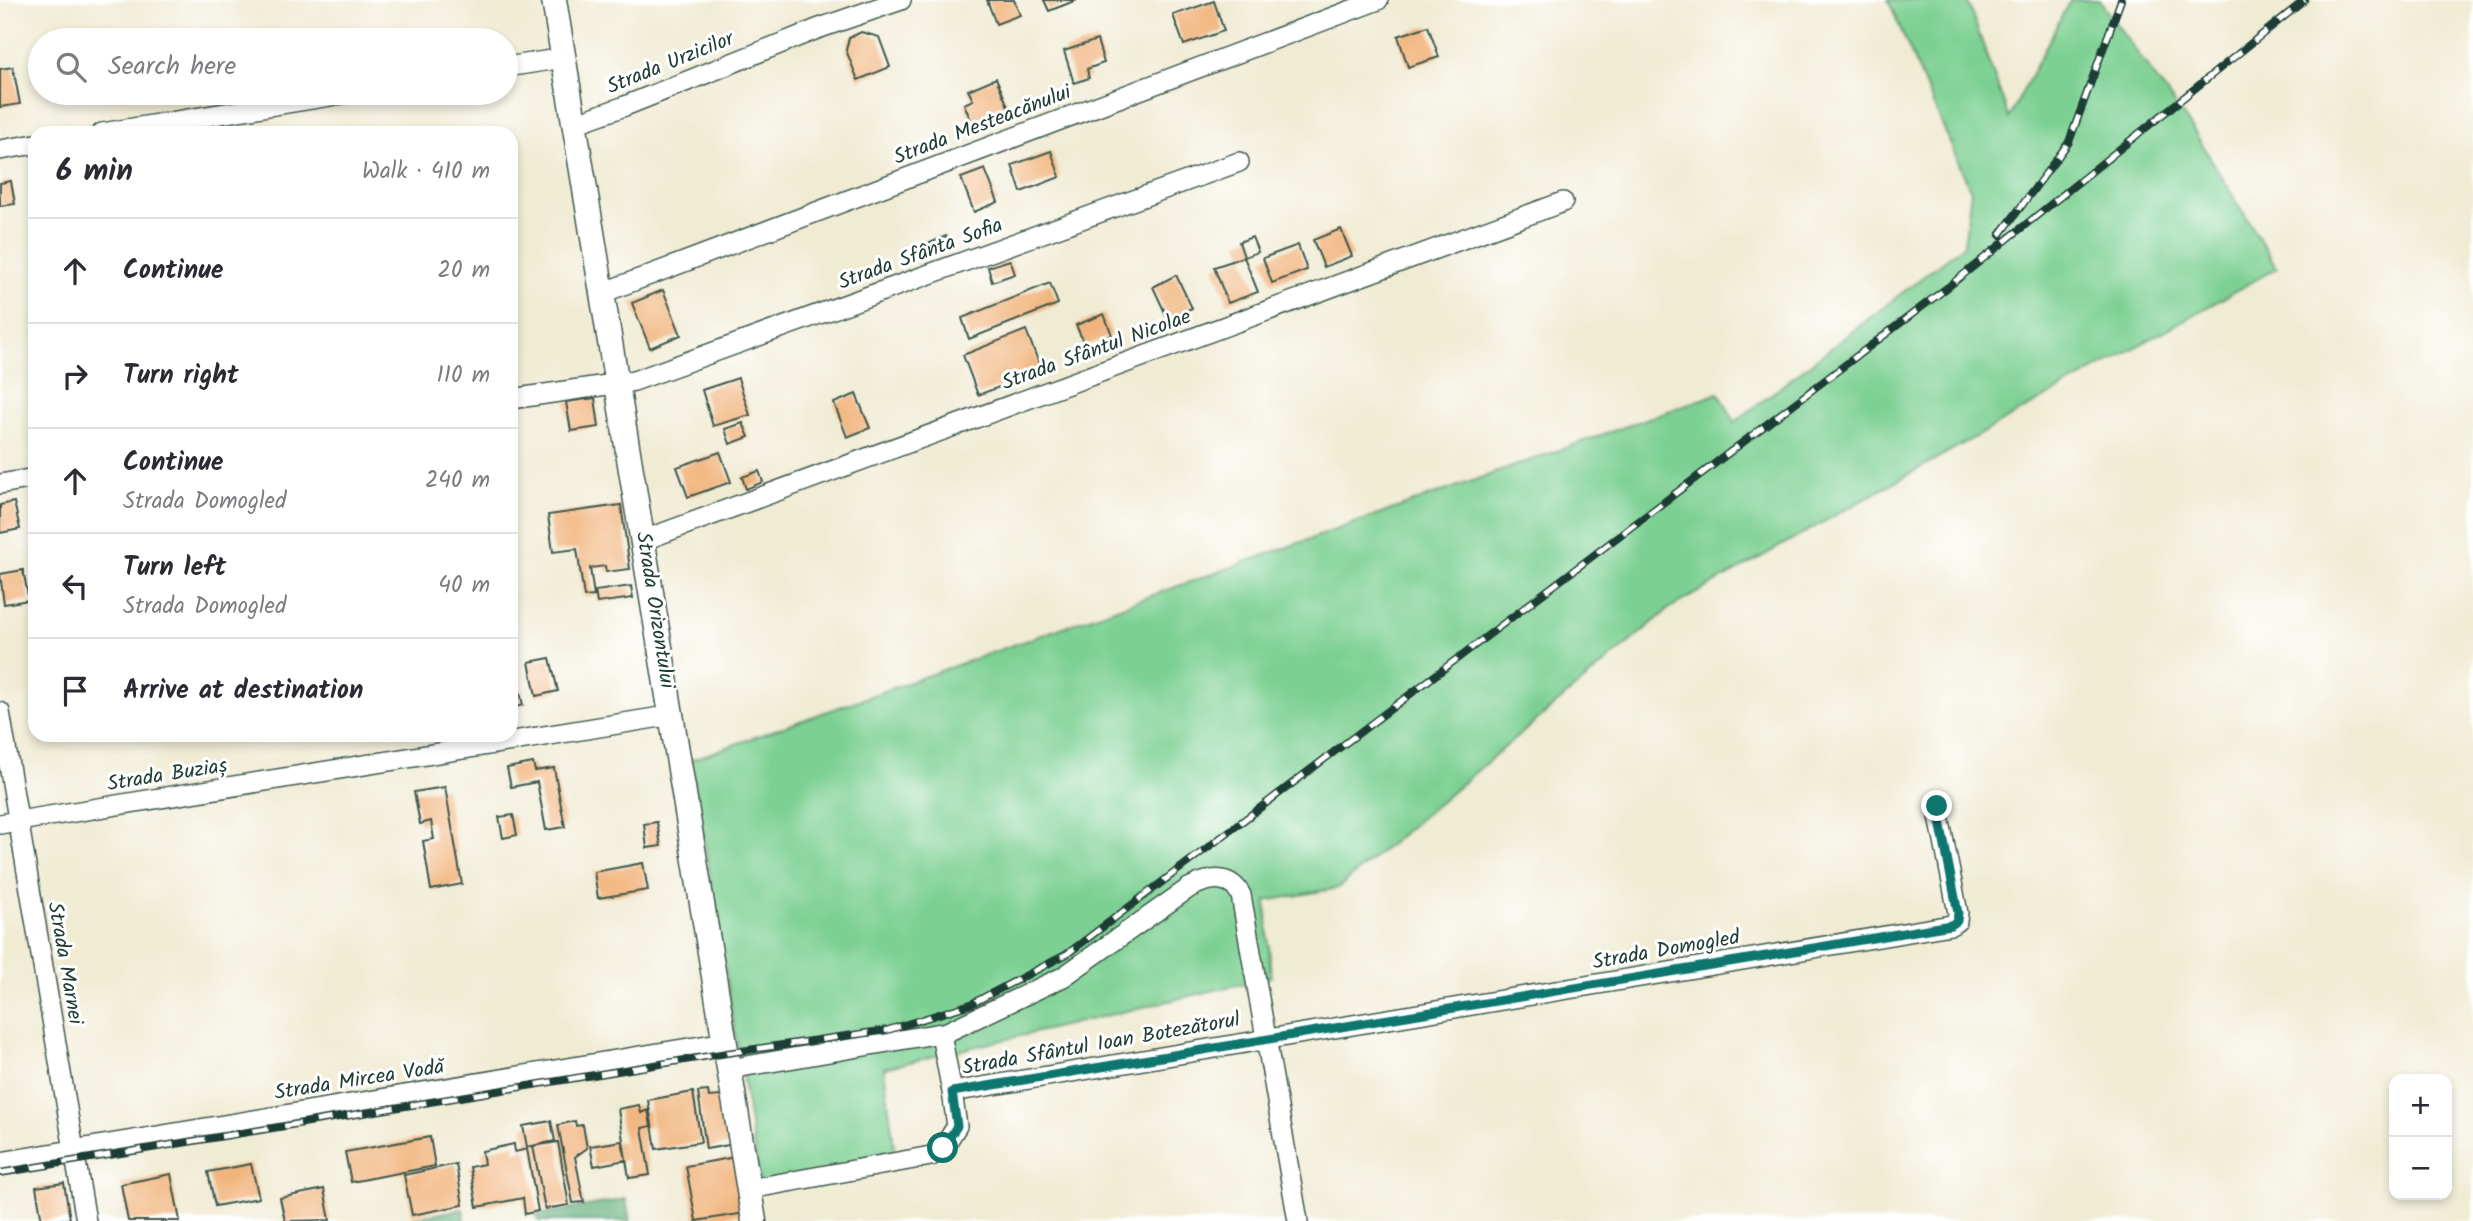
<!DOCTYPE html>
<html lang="en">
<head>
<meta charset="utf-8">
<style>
	:root { --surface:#fff; --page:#f2f2f3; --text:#2b2b33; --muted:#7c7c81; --line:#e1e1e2 }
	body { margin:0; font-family:Kalam,sans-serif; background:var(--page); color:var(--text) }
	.controls { position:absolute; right:21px; bottom:21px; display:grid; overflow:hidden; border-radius:14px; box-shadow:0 4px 10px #0003 }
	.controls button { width:63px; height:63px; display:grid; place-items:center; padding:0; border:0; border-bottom:2px solid var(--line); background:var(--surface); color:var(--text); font:35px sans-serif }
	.stop { position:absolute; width:21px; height:21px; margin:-16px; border:5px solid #0f766e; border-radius:50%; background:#fff }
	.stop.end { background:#0f766e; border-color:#fff; box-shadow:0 2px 7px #0008 }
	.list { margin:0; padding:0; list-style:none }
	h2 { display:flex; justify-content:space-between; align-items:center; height:91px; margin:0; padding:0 28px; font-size:30px }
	h2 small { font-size:23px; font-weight:400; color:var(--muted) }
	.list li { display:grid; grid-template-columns:46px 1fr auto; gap:21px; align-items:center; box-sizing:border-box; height:105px; padding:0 28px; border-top:2px solid var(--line) }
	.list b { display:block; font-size:26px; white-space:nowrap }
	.list p { margin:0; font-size:23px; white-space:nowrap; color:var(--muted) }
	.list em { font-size:23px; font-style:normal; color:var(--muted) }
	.icon { flex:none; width:38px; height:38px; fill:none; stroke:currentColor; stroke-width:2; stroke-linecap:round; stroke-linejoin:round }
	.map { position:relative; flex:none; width:2473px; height:1221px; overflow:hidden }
	.search { position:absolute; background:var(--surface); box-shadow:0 4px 10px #0003; left:28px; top:28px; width:490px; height:77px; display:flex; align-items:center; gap:18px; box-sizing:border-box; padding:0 24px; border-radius:38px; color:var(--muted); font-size:26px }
	.panel { position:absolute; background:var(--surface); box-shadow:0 4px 10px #0003; left:28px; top:126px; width:490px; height:616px; border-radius:21px }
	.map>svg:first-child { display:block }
	.green { fill:#7dd093; stroke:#4e8664; stroke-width:2 }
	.forest { fill:#66b27d; stroke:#427858; stroke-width:2 }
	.building { fill:#f1b47b }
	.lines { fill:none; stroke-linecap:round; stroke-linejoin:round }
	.minor-casing { stroke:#3e574c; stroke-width:22 }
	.tertiary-casing { stroke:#3e574c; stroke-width:27 }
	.minor { stroke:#fff; stroke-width:19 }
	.tertiary { stroke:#fff; stroke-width:24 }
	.rail-casing { stroke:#1f3d34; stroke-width:8 }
	.rail { stroke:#fff; stroke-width:5; stroke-dasharray:16; stroke-linecap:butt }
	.route { stroke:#0f766e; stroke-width:9 }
	.labels { text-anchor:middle; stroke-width:6; stroke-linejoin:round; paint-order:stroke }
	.street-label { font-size:21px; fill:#1f3d34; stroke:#fff }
</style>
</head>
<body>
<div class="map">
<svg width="2473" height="1221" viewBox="0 0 2473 1221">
	<rect width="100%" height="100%" fill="#fff"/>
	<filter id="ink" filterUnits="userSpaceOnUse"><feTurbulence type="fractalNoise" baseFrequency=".0143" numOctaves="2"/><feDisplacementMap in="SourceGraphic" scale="14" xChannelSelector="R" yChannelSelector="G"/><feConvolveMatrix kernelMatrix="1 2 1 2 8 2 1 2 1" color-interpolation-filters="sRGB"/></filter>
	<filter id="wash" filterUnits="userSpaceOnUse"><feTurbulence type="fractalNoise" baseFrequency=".00686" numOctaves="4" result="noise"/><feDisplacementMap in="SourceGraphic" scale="28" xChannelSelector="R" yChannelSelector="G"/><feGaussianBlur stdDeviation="1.57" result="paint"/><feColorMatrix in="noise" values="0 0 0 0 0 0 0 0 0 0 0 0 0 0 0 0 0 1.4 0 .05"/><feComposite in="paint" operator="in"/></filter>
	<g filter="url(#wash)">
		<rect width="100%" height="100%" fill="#f0ebd3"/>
		<path class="green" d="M 1888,0 L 1967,0 L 2009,118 L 2070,0 L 2099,0 L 2194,131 L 2277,268 L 1670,608 L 1338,888 L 1266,901 L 1271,977 L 884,1068 L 896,1163 L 760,1185 L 691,760 L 1719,393 L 1735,422 L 1964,245 L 1971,191 Z"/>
		<path class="forest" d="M 626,1199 L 630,1221 L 538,1221 L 537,1215 Z
			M 463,1209 L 465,1221 L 397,1221 Z"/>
		<g id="blocks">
			<path class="building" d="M 987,0 L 1014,0 L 1020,15 L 996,24 Z
				M 1044,0 L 1077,0 L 1049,11 Z
				M 1214,1 L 1224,31 L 1184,45 L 1173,15 Z
				M 1428,26 L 1439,57 L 1408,67 L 1398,36 Z
				M 861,32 L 879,37 L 890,67 L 858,80 L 846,50 L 849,38 Z
				M 1097,40 L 1104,63 L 1087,69 L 1089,78 L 1074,83 L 1064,51 Z
				M 13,67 L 20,104 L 0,107 L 0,69 Z
				M 996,78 L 1010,111 L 973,126 L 964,104 L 973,100 L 968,90 Z
				M 1051,151 L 1060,177 L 1021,192 L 1012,165 Z
				M 985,169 L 998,202 L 974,212 L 961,178 Z
				M 11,181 L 15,204 L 0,206 L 0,183 Z
				M 1341,229 L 1352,256 L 1324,267 L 1313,240 Z
				M 946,236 L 950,247 L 935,254 L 930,243 Z
				M 1252,237 L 1258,252 L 1244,257 L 1258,292 L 1228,303 L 1214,267 L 1244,257 L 1239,242 Z
				M 1298,245 L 1307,270 L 1272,283 L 1263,258 Z
				M 1010,260 L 1015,274 L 992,282 L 988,267 Z
				M 1176,275 L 1192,308 L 1168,319 L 1153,287 Z
				M 1050,283 L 1058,304 L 969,339 L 962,318 Z
				M 663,290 L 681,335 L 650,348 L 632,303 Z
				M 1104,314 L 1112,335 L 1085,346 L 1076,325 Z
				M 1026,330 L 1042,371 L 978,395 L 963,355 Z
				M 738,378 L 750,415 L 713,426 L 702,390 Z
				M 856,394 L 870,428 L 847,437 L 834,403 Z
				M 595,398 L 599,427 L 571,431 L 566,402 Z
				M 743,423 L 749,437 L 730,444 L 725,429 Z
				M 720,452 L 731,482 L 688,497 L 677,467 Z
				M 759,471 L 763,482 L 746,489 L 742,477 Z
				M 14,502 L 20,529 L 0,533 L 0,505 Z
				M 621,505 L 630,569 L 606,572 L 605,566 L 590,568 L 594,596 L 584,597 L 577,549 L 553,552 L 548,515 Z
				M 23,570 L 29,600 L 4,604 L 0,574 Z
				M 631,586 L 633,598 L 597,603 L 595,591 Z
				M 511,656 L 523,705 L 511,708 Z
				M 550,658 L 558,691 L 536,696 L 529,662 Z
				M 533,763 L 535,771 L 554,768 L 565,827 L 546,830 L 537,782 L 511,787 L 507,768 Z
				M 445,787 L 462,884 L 431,890 L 423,841 L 434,839 L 431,821 L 420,824 L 414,792 Z
				M 513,815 L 517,835 L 503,838 L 499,817 Z
				M 657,822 L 661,846 L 647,848 L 644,824 Z
				M 643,863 L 648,890 L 598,898 L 594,872 Z
				M 708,1091 L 709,1097 L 721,1096 L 740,1143 L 706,1149 L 698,1092 Z
				M 693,1092 L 701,1142 L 656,1149 L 648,1100 Z
				M 639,1105 L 641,1113 L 648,1110 L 651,1126 L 642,1128 L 650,1175 L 629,1178 L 618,1109 Z
				M 551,1121 L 555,1141 L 527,1147 L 523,1126 Z
				M 575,1121 L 576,1126 L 583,1125 L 587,1148 L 575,1157 L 584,1202 L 573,1203 L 558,1125 Z
				M 430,1137 L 435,1166 L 351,1182 L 345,1152 Z
				M 622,1141 L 626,1160 L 594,1166 L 590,1146 Z
				M 558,1142 L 569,1205 L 545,1209 L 533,1146 Z
				M 514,1144 L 515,1152 L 527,1149 L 538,1211 L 525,1214 L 523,1198 L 477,1207 L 470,1167 L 484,1164 L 482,1151 Z
				M 741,1156 L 751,1212 L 696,1221 L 686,1166 Z
				M 251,1164 L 259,1198 L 215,1206 L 208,1172 Z
				M 456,1164 L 463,1205 L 412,1215 L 404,1175 Z
				M 171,1174 L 180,1221 L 128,1221 L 121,1184 Z
				M 64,1183 L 70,1219 L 42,1221 L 36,1187 Z
				M 324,1189 L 330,1220 L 285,1221 L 280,1198 Z"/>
		</g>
	</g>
	<g filter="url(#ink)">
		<use href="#blocks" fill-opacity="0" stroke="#3e574c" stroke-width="2"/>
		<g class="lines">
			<defs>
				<path id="minor" d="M 506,67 L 564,58
					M 574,124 L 625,106 L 817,29 L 901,0
					M 102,133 L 349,93
					M 0,150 L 35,144
					M 602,293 L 1378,0
					M 511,399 L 634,381 L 1239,162
					M 0,484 L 35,478
					M 644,540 L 1563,202
					M 0,712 L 86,1221
					M 0,824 L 673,715
					M 941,1034 L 952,1092
					M 729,1069 L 947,1032 L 1063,977 L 1189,888 C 1208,878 1229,873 1241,895 L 1298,1221
					M 0,1162 L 725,1042
					M 749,1189 L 931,1156 L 943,1148 L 957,1126 L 952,1092 L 1951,925 L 1957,921 L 1958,913 L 1937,806"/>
				<path id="tertiary" d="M 554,0 L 754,1221"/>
			</defs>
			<use href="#minor" class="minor-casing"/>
			<use href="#tertiary" class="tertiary-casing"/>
			<use href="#minor" class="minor"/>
			<use href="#tertiary" class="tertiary"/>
			<defs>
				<path id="rail" d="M 2000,235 L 2069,142 L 2121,0
					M 0,1173 L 727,1053 L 888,1030 L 971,1004 L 1067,954 L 1948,287 L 2305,0"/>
			</defs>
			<use href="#rail" class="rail-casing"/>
			<use href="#rail" class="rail"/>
		</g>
	</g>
	<g class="lines" filter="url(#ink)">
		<path class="route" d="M 943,1148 L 957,1126 L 952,1092 L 1951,925 L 1957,921 L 1958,913 L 1937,806"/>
	</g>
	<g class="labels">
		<g class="street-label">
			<text transform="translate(670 62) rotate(-22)" y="7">Strada Urzicilor</text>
			<text transform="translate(982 124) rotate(-21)" y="7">Strada Mesteacănului</text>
			<text transform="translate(920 253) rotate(-20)" y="7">Strada Sfânta Sofia</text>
			<text transform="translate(1096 349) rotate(-20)" y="7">Strada Sfântul Nicolae</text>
			<text transform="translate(656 610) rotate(81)" y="7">Strada Orizontului</text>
			<text transform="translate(167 774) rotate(-9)" y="7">Strada Buziaș</text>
			<text transform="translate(1666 949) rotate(-10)" y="7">Strada Domogled</text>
			<text transform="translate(66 963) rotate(80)" y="7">Strada Marnei</text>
			<text transform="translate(1101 1043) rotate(-10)" y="7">Strada Sfântul Ioan Botezătorul</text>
			<text transform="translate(359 1079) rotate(-9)" y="7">Strada Mircea Vodă</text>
		</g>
	</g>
</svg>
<div class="controls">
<button>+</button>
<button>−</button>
</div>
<div class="stop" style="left:943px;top:1148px"></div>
<div class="stop end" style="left:1937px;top:806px"></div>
<div class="search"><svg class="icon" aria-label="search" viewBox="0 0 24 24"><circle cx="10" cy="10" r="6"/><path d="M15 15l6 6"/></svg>Search here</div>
<section class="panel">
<h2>6 min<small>Walk · 410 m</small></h2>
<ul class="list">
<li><svg class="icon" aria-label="ahead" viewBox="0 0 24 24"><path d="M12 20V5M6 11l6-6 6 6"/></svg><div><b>Continue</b></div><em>20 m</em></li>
<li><svg class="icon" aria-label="right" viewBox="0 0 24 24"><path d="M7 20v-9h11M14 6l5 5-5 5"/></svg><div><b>Turn right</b></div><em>110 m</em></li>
<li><svg class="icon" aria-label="ahead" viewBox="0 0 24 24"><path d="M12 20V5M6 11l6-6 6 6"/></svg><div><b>Continue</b><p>Strada Domogled</p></div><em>240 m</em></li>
<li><svg class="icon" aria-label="left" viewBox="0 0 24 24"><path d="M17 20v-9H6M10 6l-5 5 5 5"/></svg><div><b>Turn left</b><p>Strada Domogled</p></div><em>40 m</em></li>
<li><svg class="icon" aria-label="arrive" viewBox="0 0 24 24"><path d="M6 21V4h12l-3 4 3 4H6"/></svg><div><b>Arrive at destination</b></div></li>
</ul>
</section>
</div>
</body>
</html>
